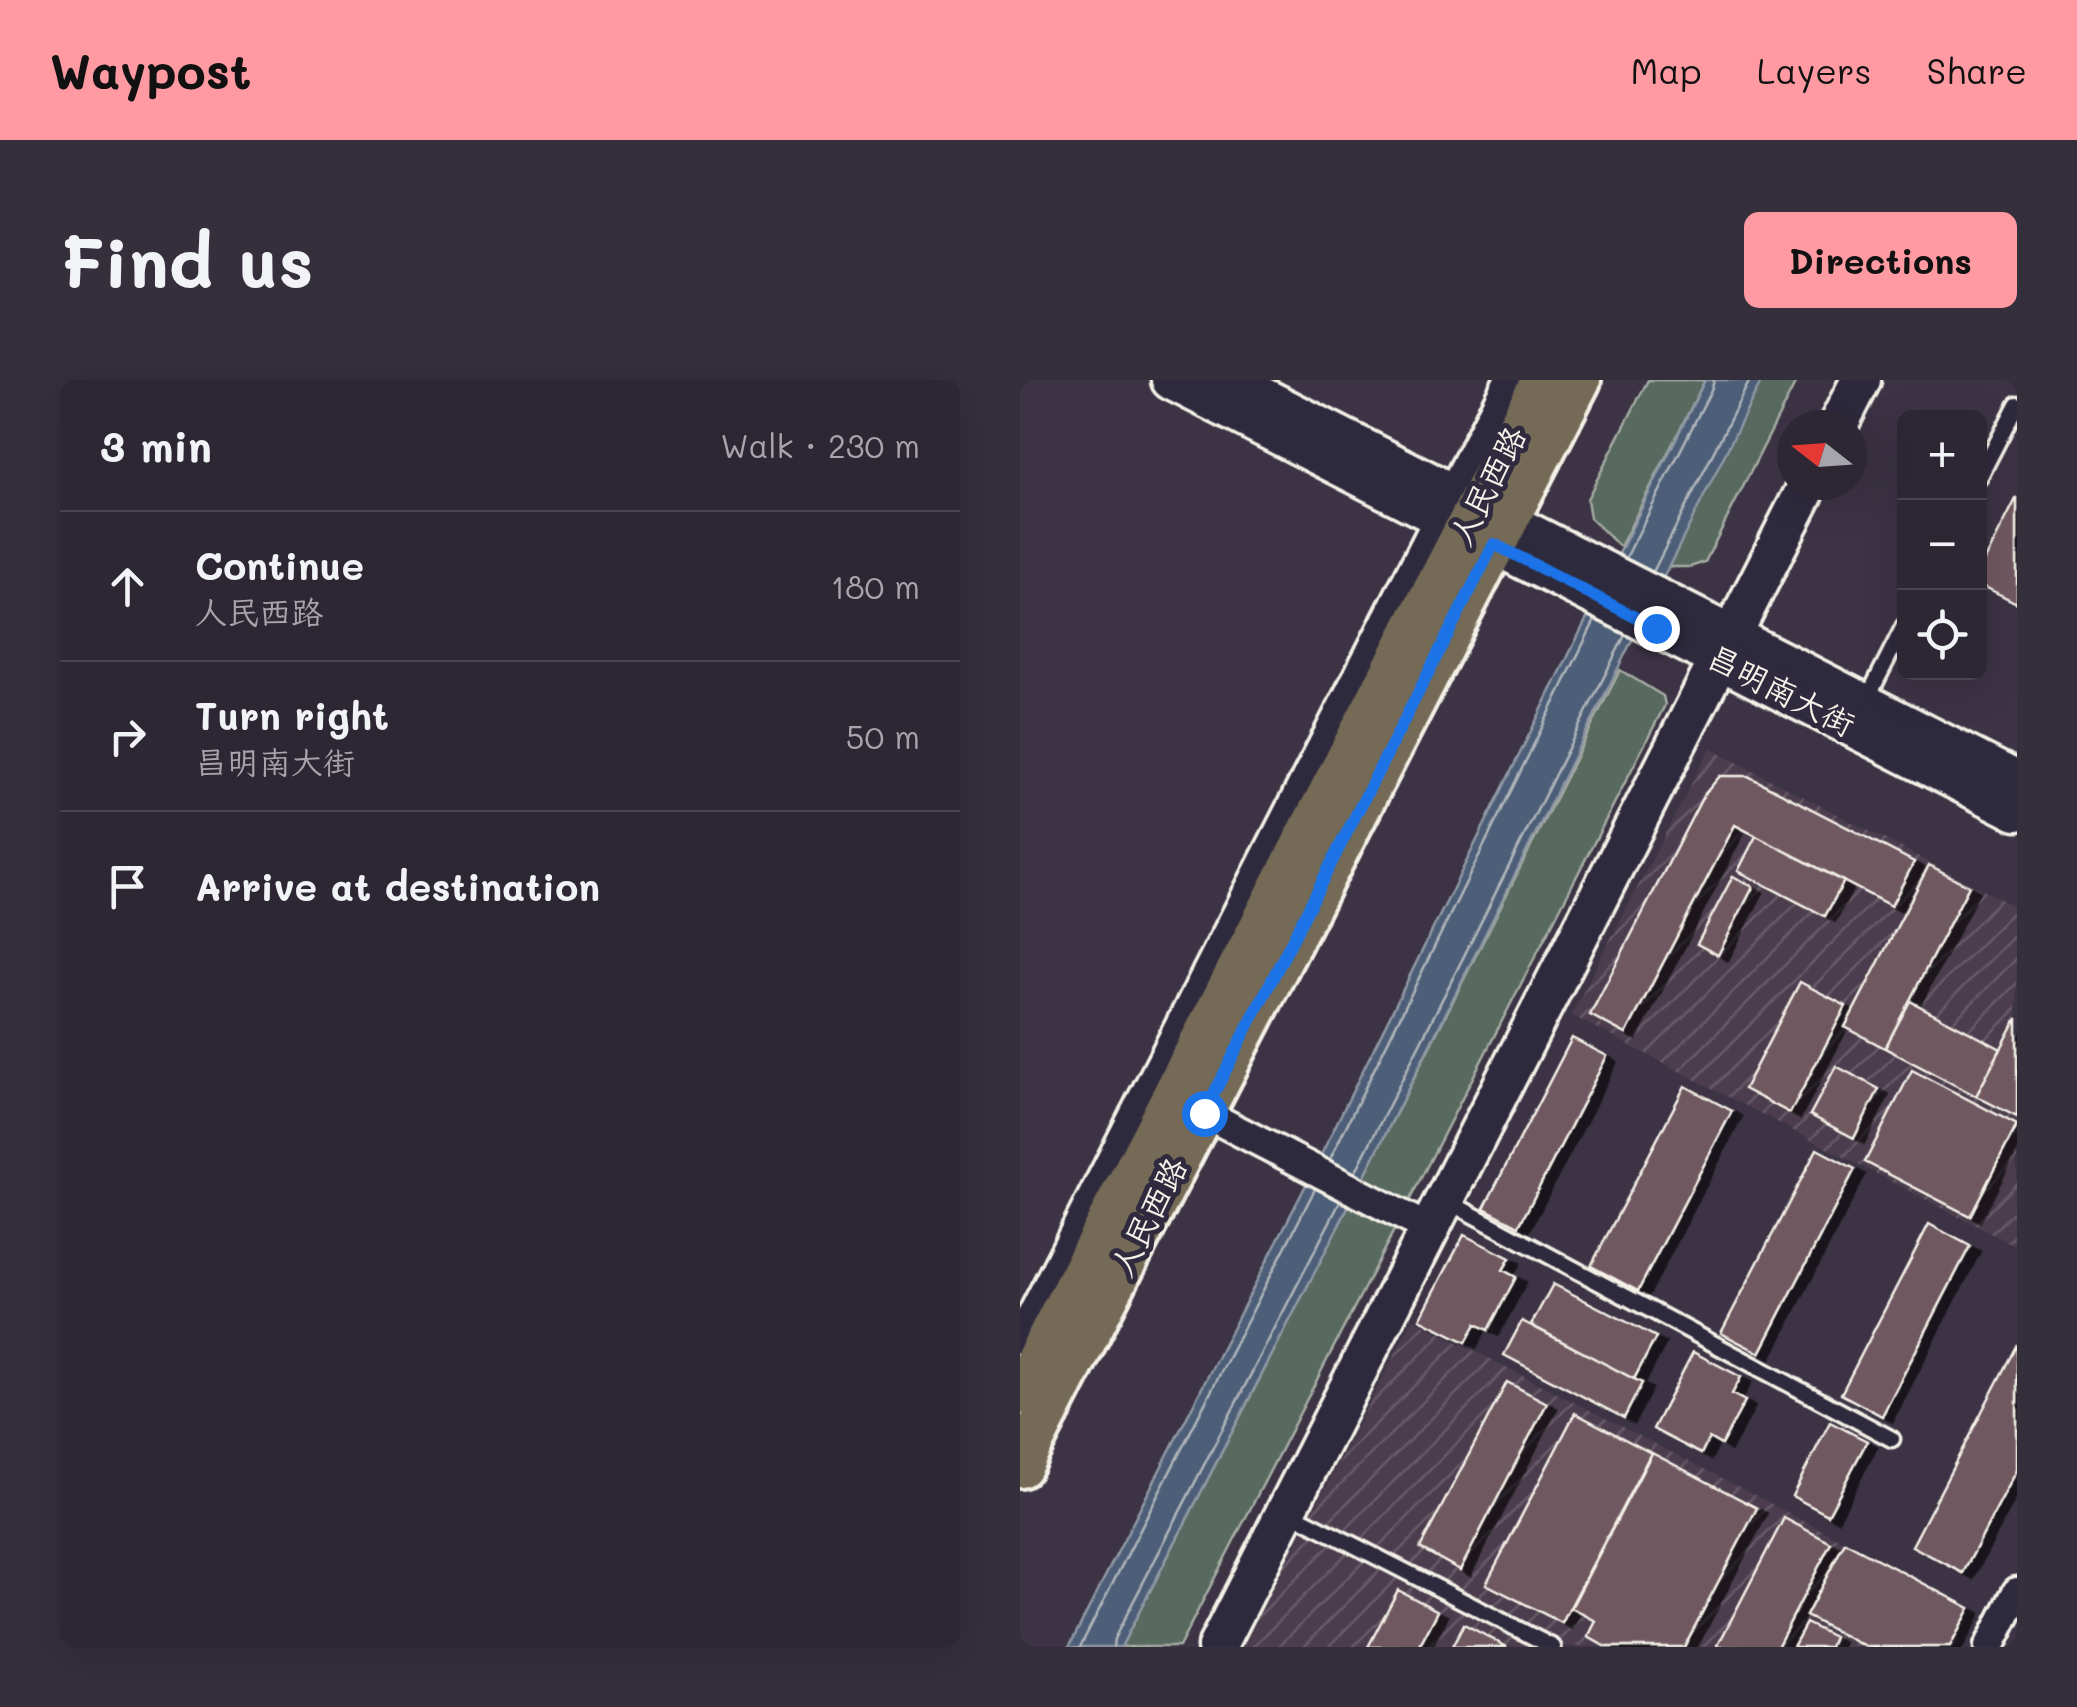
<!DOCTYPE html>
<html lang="en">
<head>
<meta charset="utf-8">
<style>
	:root { --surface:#2d2633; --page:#352e3b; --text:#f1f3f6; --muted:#a7a5ac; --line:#48434e; --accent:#ff9aa2 }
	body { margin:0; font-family:Mali,"LXGW WenKai TC",sans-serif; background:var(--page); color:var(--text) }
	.controls { position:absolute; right:30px; top:30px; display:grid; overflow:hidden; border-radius:15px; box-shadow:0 10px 40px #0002 }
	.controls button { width:90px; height:90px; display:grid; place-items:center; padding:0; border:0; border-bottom:2px solid var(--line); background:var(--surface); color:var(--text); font:50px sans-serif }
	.compass { position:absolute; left:757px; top:30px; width:90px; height:90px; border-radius:50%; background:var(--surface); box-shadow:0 10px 40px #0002; rotate:287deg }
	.stop { position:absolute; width:30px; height:30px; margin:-22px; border:8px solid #1a73e8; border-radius:50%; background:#fff }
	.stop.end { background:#1a73e8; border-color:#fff; box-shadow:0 2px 10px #0008 }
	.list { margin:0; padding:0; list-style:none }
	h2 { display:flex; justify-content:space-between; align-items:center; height:130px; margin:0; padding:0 40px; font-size:42px }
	h2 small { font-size:32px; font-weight:400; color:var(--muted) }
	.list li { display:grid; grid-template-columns:65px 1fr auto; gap:30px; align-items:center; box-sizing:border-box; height:150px; padding:0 40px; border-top:2px solid var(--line) }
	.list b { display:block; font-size:38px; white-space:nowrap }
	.list p { margin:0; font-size:32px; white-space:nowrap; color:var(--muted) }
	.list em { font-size:32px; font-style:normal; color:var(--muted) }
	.icon { flex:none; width:55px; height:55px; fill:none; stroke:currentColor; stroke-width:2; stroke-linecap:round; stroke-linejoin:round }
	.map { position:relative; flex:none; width:997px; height:1267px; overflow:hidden; border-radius:15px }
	header { display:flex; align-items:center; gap:60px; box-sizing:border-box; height:140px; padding:0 50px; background:var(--accent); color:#111 }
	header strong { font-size:48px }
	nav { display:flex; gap:55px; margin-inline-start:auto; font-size:35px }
	.intro { display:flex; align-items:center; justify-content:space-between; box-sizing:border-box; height:240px; padding:0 60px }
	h1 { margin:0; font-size:70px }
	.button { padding:25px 45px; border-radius:15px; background:var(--accent); color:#111; font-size:35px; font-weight:700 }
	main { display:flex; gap:60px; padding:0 60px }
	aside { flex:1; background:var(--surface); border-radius:15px; box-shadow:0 10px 40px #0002 }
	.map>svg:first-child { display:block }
	.industrial { fill:url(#industrial-furrows) }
	.grass { fill:#596961; stroke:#a6ada4; stroke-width:2.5 }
	.water { fill:#4d5e78; stroke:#9099a5; stroke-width:2.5 }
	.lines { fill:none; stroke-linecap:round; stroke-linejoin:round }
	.shore { stroke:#b1b6bb; stroke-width:2.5 }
	.building { fill:#705861; stroke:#f4f1e8; stroke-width:2.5; filter:url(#shadow) }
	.lane-casing { stroke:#f4f1e8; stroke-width:21 }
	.street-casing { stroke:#f4f1e8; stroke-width:35 }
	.secondary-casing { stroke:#f4f1e8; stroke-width:45 }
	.primary-casing { stroke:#f4f1e8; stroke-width:50 }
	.lane { stroke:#2f2a3d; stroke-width:14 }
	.street { stroke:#2f2a3d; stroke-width:28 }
	.secondary { stroke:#2f2a3d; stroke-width:38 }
	.primary { stroke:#756a55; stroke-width:42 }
	.route { stroke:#1a73e8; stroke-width:12 }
	.labels { text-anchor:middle; stroke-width:10; stroke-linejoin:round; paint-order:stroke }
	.street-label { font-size:32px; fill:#f4f1e8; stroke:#2f2a3d }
</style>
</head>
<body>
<header>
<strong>Waypost</strong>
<nav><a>Map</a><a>Layers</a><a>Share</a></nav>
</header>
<div class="intro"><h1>Find us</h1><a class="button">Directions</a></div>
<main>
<aside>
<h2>3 min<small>Walk · 230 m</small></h2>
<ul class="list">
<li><svg class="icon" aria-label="ahead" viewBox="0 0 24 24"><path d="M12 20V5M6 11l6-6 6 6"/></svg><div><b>Continue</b><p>人民西路</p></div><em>180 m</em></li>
<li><svg class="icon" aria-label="right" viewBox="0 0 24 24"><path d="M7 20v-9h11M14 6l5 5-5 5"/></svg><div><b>Turn right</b><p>昌明南大街</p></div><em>50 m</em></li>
<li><svg class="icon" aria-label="arrive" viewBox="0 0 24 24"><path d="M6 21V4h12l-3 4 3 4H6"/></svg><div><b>Arrive at destination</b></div></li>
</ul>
</aside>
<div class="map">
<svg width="997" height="1267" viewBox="0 0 997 1267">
	<defs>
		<pattern id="industrial-furrows" width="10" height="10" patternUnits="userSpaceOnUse" patternTransform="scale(2.5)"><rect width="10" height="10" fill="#4c3e4d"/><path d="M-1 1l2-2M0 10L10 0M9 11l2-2" fill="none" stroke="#665a67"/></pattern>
		<filter id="shadow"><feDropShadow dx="10" dy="5.5" stdDeviation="0" flood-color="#0009"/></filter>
	</defs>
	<rect width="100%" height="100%" fill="#3c3344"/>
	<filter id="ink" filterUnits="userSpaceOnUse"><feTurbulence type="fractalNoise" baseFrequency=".01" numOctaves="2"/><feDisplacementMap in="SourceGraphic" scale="20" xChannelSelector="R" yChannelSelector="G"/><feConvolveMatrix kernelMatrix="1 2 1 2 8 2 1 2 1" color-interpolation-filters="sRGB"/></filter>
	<g filter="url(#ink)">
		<path class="industrial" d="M 690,368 L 997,528 L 997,867 L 551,635 Z
			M 393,939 L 955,1229 L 935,1267 L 222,1267 Z"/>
		<path class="grass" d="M 628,0 L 685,0 L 600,167 L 570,138 L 567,119 Z
			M 742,0 L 777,0 L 685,182 L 670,187 L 646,187 Z
			M 600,290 L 643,316 L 645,325 L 159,1267 L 101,1267 L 350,785 Z"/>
		<path class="water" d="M 685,0 L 742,0 L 350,785 L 101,1267 L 49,1267 L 292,793 Z"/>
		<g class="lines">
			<path class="shore" d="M 606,178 L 692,8 L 694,0
				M 633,192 L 730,0
				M 310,779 L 575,240
				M 335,793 L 605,255
				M 60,1267 L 295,809
				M 93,1267 L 94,1259 L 320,822"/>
		</g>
		<path class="building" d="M 997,117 L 997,223 L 959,204 L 959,192 Z
			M 700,396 L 728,396 L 894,482 L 871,526 L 715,445 L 606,654 L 570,635 L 683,416 Z
			M 736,456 L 824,501 L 805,536 L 718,491 Z
			M 909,485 L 949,506 L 865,668 L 825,647 Z
			M 713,496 L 733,507 L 698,575 L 677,564 Z
			M 780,602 L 826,626 L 770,733 L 724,709 Z
			M 890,621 L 981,669 L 956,716 L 865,668 Z
			M 997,638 L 997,737 L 956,716 Z
			M 552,658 L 587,676 L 499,846 L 464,828 Z
			M 816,686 L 859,709 L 834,758 L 790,735 Z
			M 892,690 L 997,745 L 950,836 L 845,782 Z
			M 665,706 L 712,731 L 618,911 L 571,886 Z
			M 797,769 L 835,789 L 740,973 L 701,953 Z
			M 909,844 L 950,866 L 862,1036 L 821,1014 Z
			M 444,855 L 490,878 L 483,890 L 496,897 L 468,950 L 456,944 L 446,962 L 400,939 Z
			M 533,904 L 636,957 L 614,999 L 511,945 Z
			M 502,941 L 622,1003 L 604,1038 L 484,975 Z
			M 997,964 L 997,1090 L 943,1193 L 892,1166 Z
			M 673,972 L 721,997 L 712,1014 L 725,1021 L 701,1065 L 689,1058 L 681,1074 L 633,1049 Z
			M 487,1002 L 527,1023 L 440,1190 L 400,1168 Z
			M 555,1033 L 631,1073 L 542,1243 L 466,1204 Z
			M 810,1042 L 847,1061 L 808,1135 L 772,1116 Z
			M 632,1073 L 737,1128 L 664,1267 L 586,1267 L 568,1257 L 576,1241 L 551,1228 Z
			M 764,1138 L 811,1163 L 757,1267 L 697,1267 Z
			M 825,1162 L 950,1228 L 930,1267 L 846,1267 L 786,1236 Z
			M 378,1210 L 418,1231 L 399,1267 L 348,1267 Z
			M 786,1243 L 814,1257 L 810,1267 L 773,1267 Z
			M 444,1244 L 487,1267 L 432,1267 Z"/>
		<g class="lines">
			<defs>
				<path id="lane" d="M 959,98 L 997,24
					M 845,323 L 884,246
					M 425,820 L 872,1059
					M 267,1131 L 533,1267"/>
				<path id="street" d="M 184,733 L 409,849
					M 0,959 L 489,0
					M 969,1267 L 997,1212"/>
				<path id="secondary" d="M 151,0 L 997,431
					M 209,0 L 997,401
					M 818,45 L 841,0
					M 197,1267 L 788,105"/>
				<path id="primary" d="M 0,1013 L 523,0
					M 0,1086 L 559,0"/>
			</defs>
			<use href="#lane" class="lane-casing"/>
			<use href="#street" class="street-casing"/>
			<use href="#secondary" class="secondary-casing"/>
			<use href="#primary" class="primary-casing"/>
			<use href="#lane" class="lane"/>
			<use href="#street" class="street"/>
			<use href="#secondary" class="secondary"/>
			<use href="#primary" class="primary"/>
		</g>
	</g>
	<g class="lines" filter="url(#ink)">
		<path class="route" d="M 184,733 L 474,164 L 636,248"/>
	</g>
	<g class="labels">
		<g class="street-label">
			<text transform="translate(468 106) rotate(-63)" y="11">人民西路</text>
			<text transform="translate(761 311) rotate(27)" y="11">昌明南大街</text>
			<text transform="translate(129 837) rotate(-63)" y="11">人民西路</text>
		</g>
	</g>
</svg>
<div class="controls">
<button>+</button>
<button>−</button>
<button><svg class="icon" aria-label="locate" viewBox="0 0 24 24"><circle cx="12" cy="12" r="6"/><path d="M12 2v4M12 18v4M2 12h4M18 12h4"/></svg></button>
</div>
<svg class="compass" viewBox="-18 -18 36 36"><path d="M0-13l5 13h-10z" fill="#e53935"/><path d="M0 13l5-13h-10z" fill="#a7a5ac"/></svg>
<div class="stop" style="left:184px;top:733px"></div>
<div class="stop end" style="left:636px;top:248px"></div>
</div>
</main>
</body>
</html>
